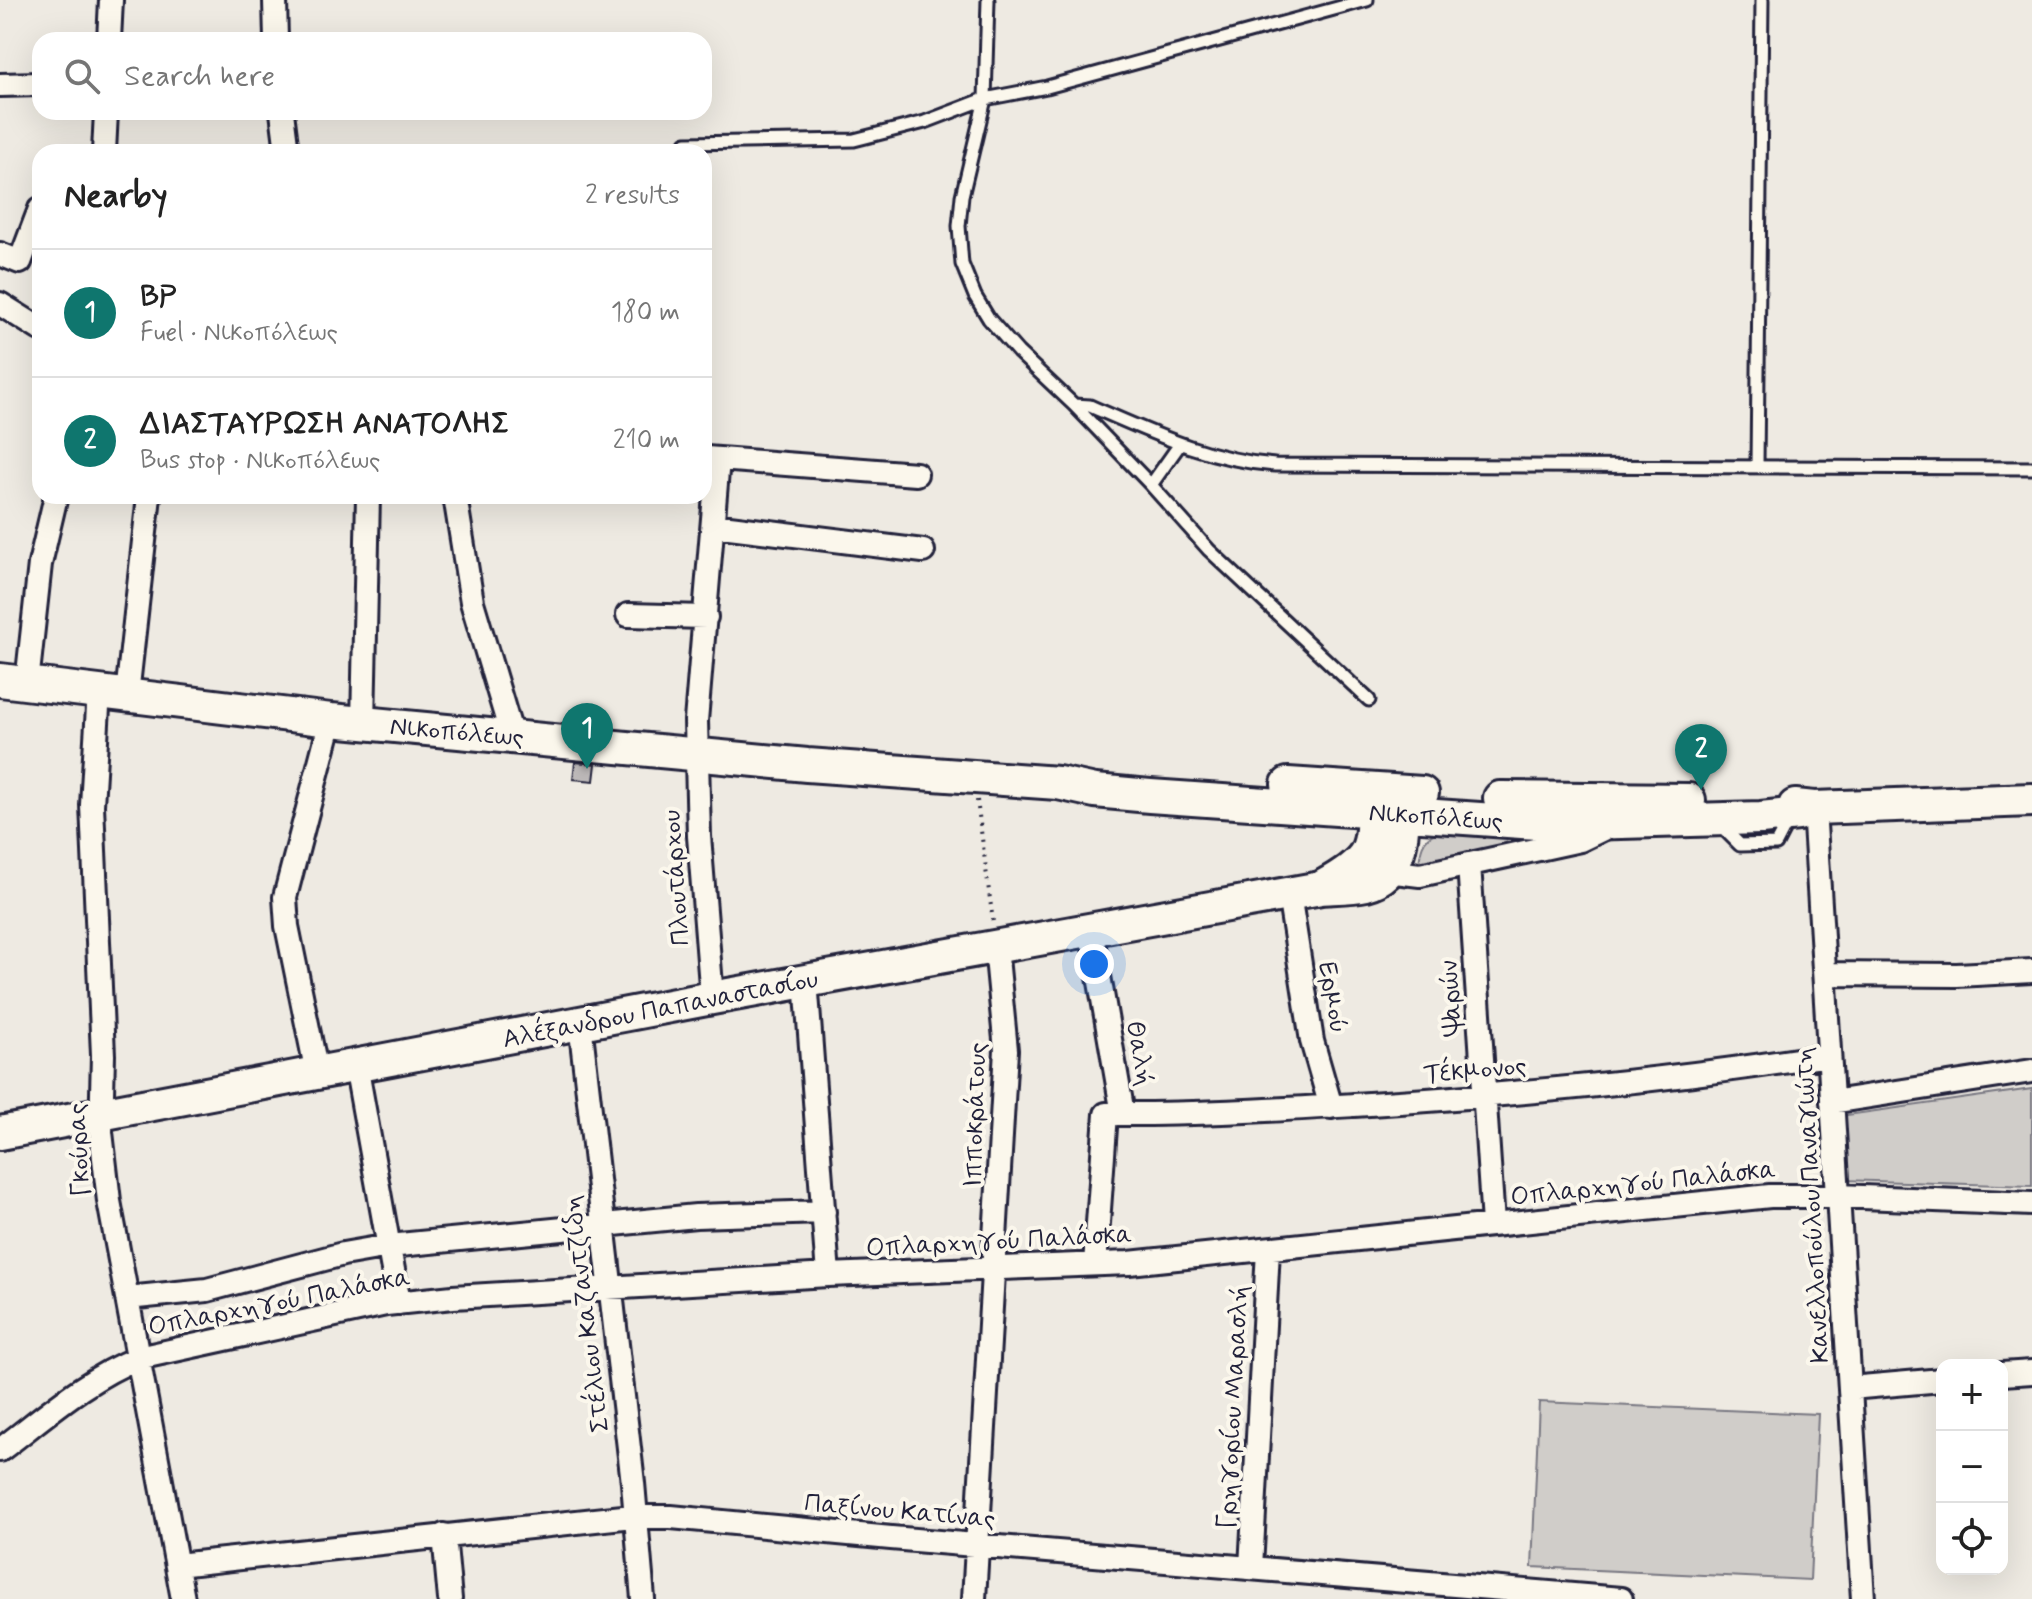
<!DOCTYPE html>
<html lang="en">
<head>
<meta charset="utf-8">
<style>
	:root { --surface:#fff; --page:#f6f6f6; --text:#222; --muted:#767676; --line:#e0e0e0; --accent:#0f766e }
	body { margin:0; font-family:Mynerve,sans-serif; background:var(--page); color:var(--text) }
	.controls { position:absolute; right:24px; bottom:24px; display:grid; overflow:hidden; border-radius:16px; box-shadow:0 8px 32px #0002 }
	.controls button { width:72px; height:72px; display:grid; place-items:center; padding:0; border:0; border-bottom:2px solid var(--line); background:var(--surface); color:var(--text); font:40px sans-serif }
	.you { position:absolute; left:1094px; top:964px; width:28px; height:28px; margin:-20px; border:6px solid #fff; border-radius:50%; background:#1a73e8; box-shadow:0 0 0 12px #1a73e833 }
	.badge { display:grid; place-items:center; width:52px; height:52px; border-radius:50%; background:var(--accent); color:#fff; font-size:26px; font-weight:700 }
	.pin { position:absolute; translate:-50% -66px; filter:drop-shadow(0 2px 4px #0008) }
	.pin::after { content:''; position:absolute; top:42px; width:28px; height:24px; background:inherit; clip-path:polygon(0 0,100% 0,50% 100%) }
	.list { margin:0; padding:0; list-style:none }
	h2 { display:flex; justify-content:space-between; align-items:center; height:104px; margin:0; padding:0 32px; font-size:34px }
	h2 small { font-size:26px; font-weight:400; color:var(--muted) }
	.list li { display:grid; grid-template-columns:52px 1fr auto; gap:24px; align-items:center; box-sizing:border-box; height:128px; padding:0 32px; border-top:2px solid var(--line) }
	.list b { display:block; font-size:30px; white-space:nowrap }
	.list p { margin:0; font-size:26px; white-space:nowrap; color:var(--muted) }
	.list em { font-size:26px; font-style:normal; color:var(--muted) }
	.icon { flex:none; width:44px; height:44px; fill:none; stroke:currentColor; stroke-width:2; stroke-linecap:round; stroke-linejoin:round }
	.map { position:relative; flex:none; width:2032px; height:1599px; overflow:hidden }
	.search { position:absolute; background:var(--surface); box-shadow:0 8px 32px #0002; left:32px; top:32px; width:680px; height:88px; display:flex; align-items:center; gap:20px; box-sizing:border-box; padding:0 28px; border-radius:24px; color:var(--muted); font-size:30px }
	.panel { position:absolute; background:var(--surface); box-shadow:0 8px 32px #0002; left:32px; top:144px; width:680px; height:360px; border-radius:24px }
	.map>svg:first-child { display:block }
	.green { fill:#d0cdc9; stroke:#797882; stroke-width:2 }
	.building { fill:#bcb8b8; stroke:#22223b; stroke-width:2 }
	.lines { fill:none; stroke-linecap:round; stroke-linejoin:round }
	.lane-casing { stroke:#22223b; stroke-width:17 }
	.street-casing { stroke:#22223b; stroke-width:28 }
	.secondary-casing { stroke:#22223b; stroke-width:38 }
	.path { stroke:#22223b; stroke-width:4; stroke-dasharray:2 6; stroke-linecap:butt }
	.lane { stroke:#fbf7ec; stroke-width:11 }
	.street { stroke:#fbf7ec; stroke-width:22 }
	.secondary { stroke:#fbf7ec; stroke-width:32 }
	.labels { text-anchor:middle; stroke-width:8; stroke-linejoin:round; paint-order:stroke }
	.street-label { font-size:26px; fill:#22223b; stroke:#fbf7ec }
</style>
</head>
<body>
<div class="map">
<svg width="2032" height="1599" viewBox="0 0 2032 1599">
	<rect width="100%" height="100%" fill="#eeeae2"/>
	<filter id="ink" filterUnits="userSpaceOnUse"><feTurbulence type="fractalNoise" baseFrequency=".0125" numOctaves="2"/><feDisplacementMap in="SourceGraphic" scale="16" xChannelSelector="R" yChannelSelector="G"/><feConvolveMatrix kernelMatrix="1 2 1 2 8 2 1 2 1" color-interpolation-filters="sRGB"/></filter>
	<g filter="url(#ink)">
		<path class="green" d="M 1436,833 L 1558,839 L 1419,865 C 1420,853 1422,837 1436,833 Z
			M 2032,1089 L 2032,1186 L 1842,1180 L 1840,1116 Z
			M 1539,1402 L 1818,1414 L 1810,1580 L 1532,1567 Z"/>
		<path class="building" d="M 575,762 L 596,764 L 594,781 L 573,779 Z"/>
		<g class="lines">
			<defs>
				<path id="lane" d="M 988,0 L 985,99 L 962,196 L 959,226 L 962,264 L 975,296 L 989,319 L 1018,352 L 1074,405 L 1151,485 L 1209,550 L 1369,700
					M 686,143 L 854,140 L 925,122 L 985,99 L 1047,87 L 1367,0
					M 1074,405 L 1090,406 C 1150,432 1208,460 1275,465 L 2032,468
					M 1757,465 L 1762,0
					M 1151,485 L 1180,444
					M 1721,826 L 1740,845 L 1776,844 L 1789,819"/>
				<path id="street" d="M 275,0 L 276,40
					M 109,40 L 111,0
					M 0,85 L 40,84
					M 282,112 L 287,152
					M 104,152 L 106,112
					M 0,254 L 20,262 L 40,209
					M 0,304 L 40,329
					M 706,458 L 916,474
					M 455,496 L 472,602 L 512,736
					M 713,525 L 923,551
					M 628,615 L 706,617
					M 27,683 L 40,564 L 56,496
					M 99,691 L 92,805 L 103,1055 L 101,1132 L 109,1201 L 183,1599
					M 127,695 L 149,496
					M 363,723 L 368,496
					M 1814,808 L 1863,1599
					M 1469,864 L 1493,1224
					M 1387,871 L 1420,875 L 1580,840 L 1607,827
					M 1289,894 L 1312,1041 L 1331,1107
					M 1091,930 L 1123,1114
					M 1825,974 L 1957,975 L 2032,971
					M 806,980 L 828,1275
					M 712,998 L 699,836 L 696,721 L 718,459
					M 580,1023 L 633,1483 L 643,1599
					M 356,1065 L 399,1303
					M 317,1073 L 287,926 L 285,897 L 331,720
					M 1832,1102 L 2032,1071
					M 1095,1264 L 1106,1114 C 1189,1115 1271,1110 1354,1105 C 1513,1095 1672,1080 1829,1055
					M 127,1298 L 207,1290 L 343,1254 L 389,1246 L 696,1216 L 824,1212
					M 2002,1374 L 2032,1372
					M 1850,1388 L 1942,1380
					M 0,1450 C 44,1417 87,1378 138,1358 L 386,1304 L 453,1297 L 828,1275 L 1129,1263 L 1770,1196 L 1838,1196 L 2032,1204
					M 444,1535 L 450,1599
					M 177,1565 L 623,1517 L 671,1517 L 891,1538 L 1621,1599
					M 1251,1568 L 1268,1250
					M 974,1599 L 1006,1050 L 996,947"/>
				<path id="secondary" d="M 0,680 L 331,720 L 807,765 L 1058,783 L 1095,791 L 1150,796 L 1551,824 L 1761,818 L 1798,814 L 1814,808
					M 1288,784 L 1422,793
					M 1500,798 L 1689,800
					M 1795,806 L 1814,808 L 2032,800
					M 1324,886 C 1376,857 1372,848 1373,792
					M 0,1133 L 712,998 L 1321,888 C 1336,887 1352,887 1366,884 C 1407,874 1402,824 1403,792"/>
			</defs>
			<use href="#lane" class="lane-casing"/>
			<use href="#street" class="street-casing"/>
			<use href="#secondary" class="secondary-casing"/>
			<path class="path" d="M 977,800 L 993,922"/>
			<use href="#lane" class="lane"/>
			<use href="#street" class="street"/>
			<use href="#secondary" class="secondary"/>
		</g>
	</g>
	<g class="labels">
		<g class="street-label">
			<text transform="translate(457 731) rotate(5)" y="9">Νικοπόλεως</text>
			<text transform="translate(1436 816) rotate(4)" y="9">Νικοπόλεως</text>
			<text transform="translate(675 878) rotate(-94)" y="9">Πλουτάρχου</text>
			<text transform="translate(1334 997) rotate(80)" y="9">Ερμού</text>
			<text transform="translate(1450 998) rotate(-94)" y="9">Ψαρών</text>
			<text transform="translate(660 1008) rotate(-11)" y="9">Αλέξανδρου Παπαναστασίου</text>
			<text transform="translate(1141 1053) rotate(80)" y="9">Θαλή</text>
			<text transform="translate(1475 1069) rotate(-5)" y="9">Τέκμονος</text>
			<text transform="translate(974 1115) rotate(-88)" y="9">Ιπποκράτους</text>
			<text transform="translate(78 1150) rotate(-93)" y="9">Γκούρας</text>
			<text transform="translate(1643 1182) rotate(-6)" y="9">Οπλαρχηγού Παλάσκα</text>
			<text transform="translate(1811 1205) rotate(-93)" y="9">Κανελλοπούλου Παναγιώτη</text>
			<text transform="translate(999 1240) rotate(-3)" y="9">Οπλαρχηγού Παλάσκα</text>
			<text transform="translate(279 1301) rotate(-11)" y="9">Οπλαρχηγού Παλάσκα</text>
			<text transform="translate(585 1314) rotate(-97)" y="9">Στέλιου Καζαντζίδη</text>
			<text transform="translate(1232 1407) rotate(-87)" y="9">Γρηγορίου Μαρασλή</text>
			<text transform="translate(900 1510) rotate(5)" y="9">Παξίνου Κατίνας</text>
		</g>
	</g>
</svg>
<div class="controls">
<button>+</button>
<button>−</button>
<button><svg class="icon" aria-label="locate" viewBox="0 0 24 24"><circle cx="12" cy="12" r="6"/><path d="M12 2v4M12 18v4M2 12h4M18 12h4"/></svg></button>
</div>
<div class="you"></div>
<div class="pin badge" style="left:587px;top:769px">1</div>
<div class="pin badge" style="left:1701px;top:790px">2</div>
<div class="search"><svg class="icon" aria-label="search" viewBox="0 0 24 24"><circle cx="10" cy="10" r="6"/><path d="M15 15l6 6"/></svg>Search here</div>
<section class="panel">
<h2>Nearby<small>2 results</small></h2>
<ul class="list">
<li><span class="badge">1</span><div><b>BP</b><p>Fuel · Νικοπόλεως</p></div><em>180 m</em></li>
<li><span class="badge">2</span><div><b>ΔΙΑΣΤΑΥΡΩΣΗ ΑΝΑΤΟΛΗΣ</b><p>Bus stop · Νικοπόλεως</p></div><em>210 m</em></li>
</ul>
</section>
</div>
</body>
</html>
